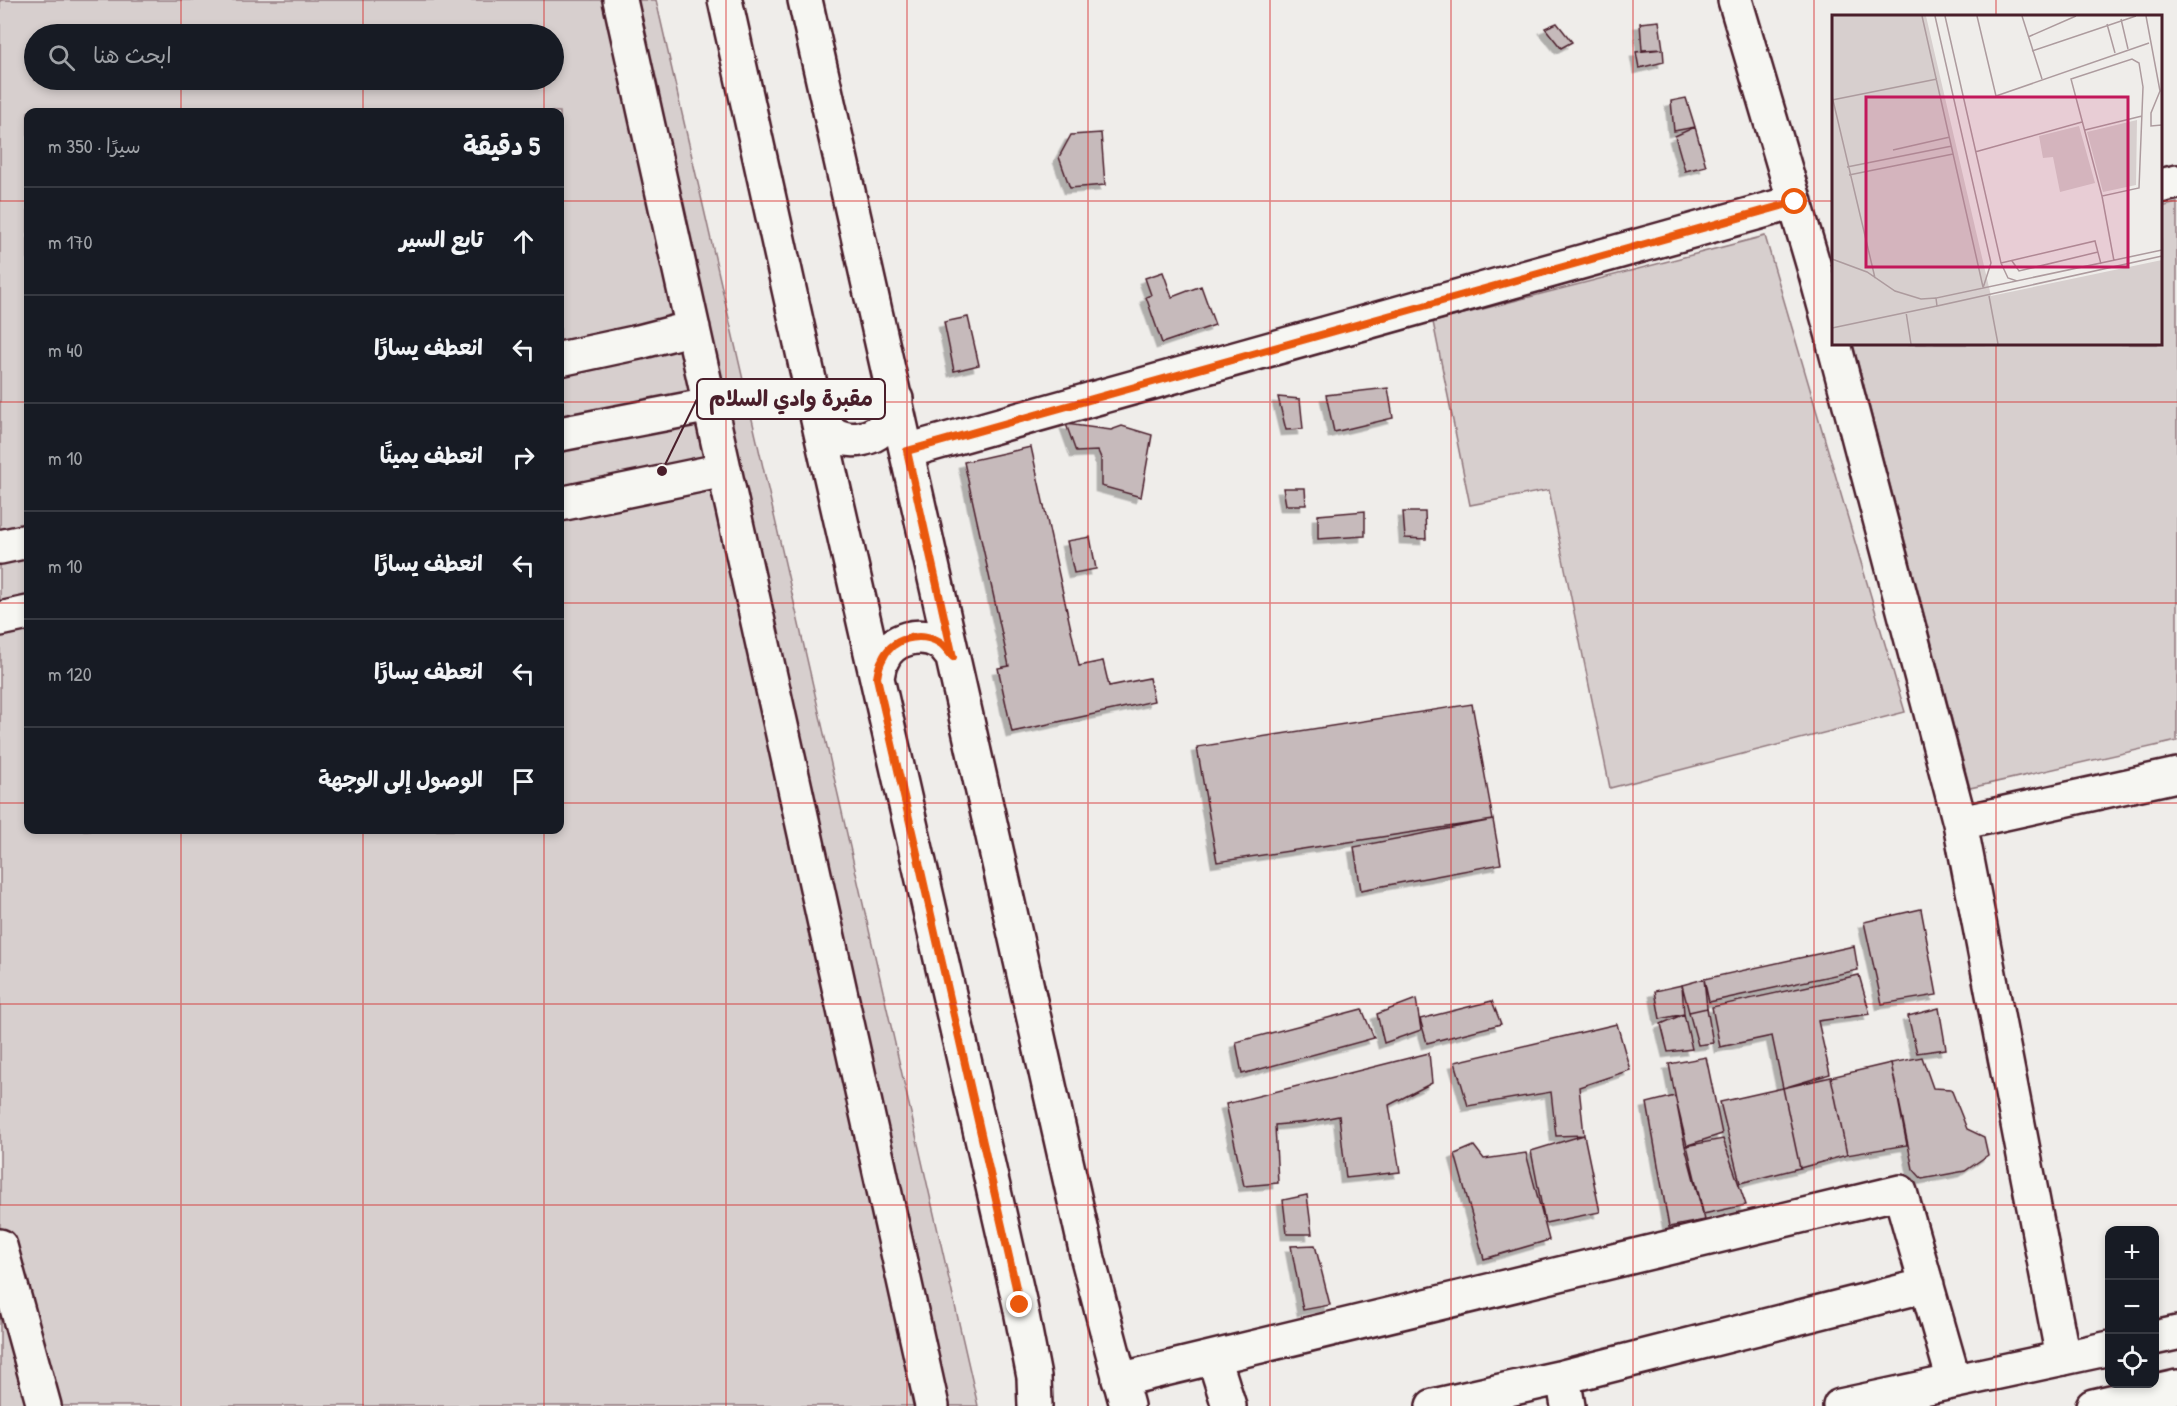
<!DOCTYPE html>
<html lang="ar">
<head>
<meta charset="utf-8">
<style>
	:root { --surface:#171b24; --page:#242831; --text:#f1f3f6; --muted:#9ea1a6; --line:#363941 }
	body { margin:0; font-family:"Patrick Hand","Playpen Sans Arabic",sans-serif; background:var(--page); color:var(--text); direction:rtl }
	.controls { position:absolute; right:18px; bottom:18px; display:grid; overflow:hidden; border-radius:12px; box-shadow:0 3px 9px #0003 }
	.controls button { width:54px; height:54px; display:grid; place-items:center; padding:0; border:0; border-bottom:2px solid var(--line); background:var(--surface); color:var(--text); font:30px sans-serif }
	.stop { position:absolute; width:18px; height:18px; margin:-14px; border:4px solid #ea580c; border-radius:50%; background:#fff }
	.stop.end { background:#ea580c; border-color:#fff; box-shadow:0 2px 6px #0008 }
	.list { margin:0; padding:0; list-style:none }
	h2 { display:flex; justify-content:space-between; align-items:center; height:78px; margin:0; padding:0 24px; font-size:26px }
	h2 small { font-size:20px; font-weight:400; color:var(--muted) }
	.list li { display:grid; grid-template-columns:39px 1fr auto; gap:18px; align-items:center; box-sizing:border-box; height:108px; padding:0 24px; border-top:2px solid var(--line) }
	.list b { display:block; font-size:22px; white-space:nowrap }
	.list em { font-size:20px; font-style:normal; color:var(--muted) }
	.icon { flex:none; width:33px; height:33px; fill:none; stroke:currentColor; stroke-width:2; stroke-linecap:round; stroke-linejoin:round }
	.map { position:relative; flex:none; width:2177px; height:1406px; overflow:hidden; direction:ltr }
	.search { position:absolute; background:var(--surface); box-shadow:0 3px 9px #0003; left:24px; top:24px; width:540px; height:66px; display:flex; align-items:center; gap:15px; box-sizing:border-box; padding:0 21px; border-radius:33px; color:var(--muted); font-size:22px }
	.panel { position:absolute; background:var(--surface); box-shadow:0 3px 9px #0003; left:24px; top:108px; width:540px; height:726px; border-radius:12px; direction:rtl }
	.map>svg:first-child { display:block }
	.green { fill:#d7cfce; stroke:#90777c; stroke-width:1.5; fill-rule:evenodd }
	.building { fill:#c6babb; stroke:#4a1f2b; stroke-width:1.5; filter:url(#shadow) }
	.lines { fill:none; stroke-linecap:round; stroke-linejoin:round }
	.minor-casing { stroke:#4a1f2b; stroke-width:38 }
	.major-casing { stroke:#4a1f2b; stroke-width:38 }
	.minor { stroke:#f6f6f2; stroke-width:33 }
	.major { stroke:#f6f6f2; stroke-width:33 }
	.route { stroke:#ea580c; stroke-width:8 }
	.grid { fill:none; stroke:#d62828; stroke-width:1.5; stroke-opacity:0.55 }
	.inset-road { fill:none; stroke:#ad9b9e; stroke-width:1.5 }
	.view { fill:#c2185b; fill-opacity:0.15; stroke:#c2185b; stroke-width:3 }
	.inset-edge { fill:none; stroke:#4a1f2b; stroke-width:3 }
	.leader { fill:none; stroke:#4a1f2b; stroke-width:2 }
	.callout-dot { fill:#4a1f2b; stroke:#f6f6f2; stroke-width:2 }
	.callout { fill:#f6f6f2; stroke:#4a1f2b; stroke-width:2 }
	.callout-label { font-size:22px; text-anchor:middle; font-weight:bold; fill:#4a1f2b }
</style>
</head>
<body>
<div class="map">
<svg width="2177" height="1406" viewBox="0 0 2177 1406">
	<defs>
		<filter id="shadow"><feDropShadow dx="-5.5" dy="5.5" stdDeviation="0" flood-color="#0004"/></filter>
	</defs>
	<rect width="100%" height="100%" fill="#efedea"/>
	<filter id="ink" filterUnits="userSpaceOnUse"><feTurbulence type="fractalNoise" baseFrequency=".0167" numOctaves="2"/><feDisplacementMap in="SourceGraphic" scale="12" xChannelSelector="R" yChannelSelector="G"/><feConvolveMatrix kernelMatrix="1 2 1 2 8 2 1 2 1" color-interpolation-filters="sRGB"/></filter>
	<g filter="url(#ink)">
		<path class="green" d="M 0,0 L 656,0 L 978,1406 L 0,1406 ZM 34,34 L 554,34 L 554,80 L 34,80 ZM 28,112 L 560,112 L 560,830 L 28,830 Z
			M 2177,203 L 2177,741 L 1970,788 L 1853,344 L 2160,344 L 2161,207 Z
			M 1765,236 L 1905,712 L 1610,788 L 1549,490 L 1470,505 L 1433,322 Z"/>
		<path class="building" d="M 1659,21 L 1663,49 L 1642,50 L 1640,23 Z
			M 1557,23 L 1572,42 L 1561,48 L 1545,28 Z
			M 1663,49 L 1664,62 L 1639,68 L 1636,52 Z
			M 1686,98 L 1695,127 L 1674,131 L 1671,101 Z
			M 1695,127 L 1706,166 L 1685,171 L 1675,136 Z
			M 1101,133 L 1105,185 L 1070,188 L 1059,157 L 1071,135 Z
			M 1163,272 L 1172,297 L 1201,286 L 1215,325 L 1162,343 L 1146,297 L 1151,295 L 1145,278 Z
			M 968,317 L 979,365 L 954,371 L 944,322 Z
			M 1388,388 L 1393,418 L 1334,432 L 1326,395 Z
			M 1278,397 L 1300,399 L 1303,429 L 1286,430 Z
			M 1066,424 L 1111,430 L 1122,426 L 1152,435 L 1141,497 L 1101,486 L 1101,458 L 1098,451 L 1076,452 Z
			M 1031,447 L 1079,666 L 1103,661 L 1109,686 L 1149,678 L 1154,701 L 1012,732 L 998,668 L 1009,666 L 964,462 Z
			M 1283,488 L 1305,488 L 1306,505 L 1286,505 Z
			M 1365,511 L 1365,536 L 1318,539 L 1318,515 Z
			M 1403,512 L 1425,512 L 1426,539 L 1405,538 Z
			M 1090,537 L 1096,569 L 1074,573 L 1067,541 Z
			M 1472,704 L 1493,820 L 1217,862 L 1197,747 Z
			M 1493,820 L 1501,864 L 1361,890 L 1354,847 Z
			M 1921,909 L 1937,995 L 1882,1004 L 1864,922 Z
			M 1854,946 L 1858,970 L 1709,1002 L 1704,979 Z
			M 1859,975 L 1870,1014 L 1818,1021 L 1830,1074 L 1783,1088 L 1772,1036 L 1720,1047 L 1712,1007 Z
			M 1704,979 L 1707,1008 L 1689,1012 L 1682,985 Z
			M 1682,985 L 1684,1014 L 1660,1019 L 1655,991 Z
			M 1416,999 L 1421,1030 L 1384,1043 L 1377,1014 Z
			M 1492,1001 L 1501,1024 L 1427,1043 L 1420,1019 Z
			M 1707,1008 L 1713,1043 L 1698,1045 L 1689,1012 Z
			M 1939,1008 L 1946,1049 L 1917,1053 L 1908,1016 Z
			M 1362,1009 L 1374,1038 L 1242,1074 L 1236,1042 Z
			M 1684,1014 L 1692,1049 L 1668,1052 L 1661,1024 Z
			M 1617,1024 L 1630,1070 L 1579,1087 L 1584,1135 L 1556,1136 L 1551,1092 L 1468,1106 L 1455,1062 Z
			M 1429,1053 L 1432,1083 L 1389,1105 L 1400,1172 L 1346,1178 L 1339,1116 L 1308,1122 L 1275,1125 L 1278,1183 L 1244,1186 L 1226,1104 Z
			M 1706,1057 L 1722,1134 L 1685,1146 L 1669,1064 Z
			M 1922,1057 L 1933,1088 L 1951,1089 L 1967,1129 L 1984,1137 L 1988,1155 L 1965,1171 L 1922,1179 L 1913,1169 L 1891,1063 Z
			M 1891,1063 L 1907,1145 L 1847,1155 L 1831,1077 Z
			M 1831,1077 L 1847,1155 L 1800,1168 L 1783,1088 Z
			M 1783,1088 L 1800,1168 L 1740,1183 L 1720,1102 Z
			M 1675,1096 L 1705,1220 L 1669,1227 L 1647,1103 Z
			M 1584,1135 L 1600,1212 L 1545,1223 L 1531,1151 Z
			M 1723,1139 L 1746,1205 L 1703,1214 L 1685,1146 Z
			M 1474,1146 L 1484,1159 L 1526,1153 L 1549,1240 L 1484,1259 L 1455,1154 Z
			M 1307,1195 L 1312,1234 L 1287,1234 L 1283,1200 Z
			M 1315,1245 L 1330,1305 L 1303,1310 L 1291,1246 Z"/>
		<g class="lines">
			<defs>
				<path id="minor" d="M 620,0 L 932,1406
					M 1735,0 L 1814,267 L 1834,340
					M 2160,186 L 2177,182
					M 1834,344 L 1960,823
					M 560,359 L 639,342 L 693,328
					M 560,434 L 710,405
					M 907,451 L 1795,202
					M 560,504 L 724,470
					M 0,547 L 28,541
					M 0,619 L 28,613
					M 0,1246 L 44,1406
					M 1214,1358 L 1229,1406
					M 2063,1358 L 1960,823 L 2177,775
					M 1563,1377 L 1568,1406
					M 1119,1380 L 1900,1192 L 1954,1381
					M 1433,1406 L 1563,1377 L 1927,1285"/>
				<path id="major" d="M 725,0 L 818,420 L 1020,1305 L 1034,1377 L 1035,1406
					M 805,0 L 1088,1259 L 1127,1406
					M 818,420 C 822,424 826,430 832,433 C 850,445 875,440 888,422 C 892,416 893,407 896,399
					M 877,678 C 878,672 879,665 882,660 C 891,638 921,631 940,643 C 945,646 949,653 953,657
					M 2154,1338 L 2177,1333
					M 1840,1406 L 2110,1348
					M 2093,1406 L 2177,1387"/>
			</defs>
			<use href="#minor" class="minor-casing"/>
			<use href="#major" class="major-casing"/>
			<use href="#minor" class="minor"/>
			<use href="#major" class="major"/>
		</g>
	</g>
	<g class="lines" filter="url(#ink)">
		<path class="route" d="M 1020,1305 L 877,678 C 878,672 879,665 882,660 C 891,638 920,631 940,643 C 945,646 949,653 953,657 L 907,451 L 1795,202"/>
	</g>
	<path class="grid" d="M 181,0 L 181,34M 363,0 L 363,34M 544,0 L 544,34M 726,0 L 726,1406M 907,0 L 907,1406M 1088,0 L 1088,1406M 1270,0 L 1270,1406M 1451,0 L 1451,1406M 1633,0 L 1633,1406M 1814,0 L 1814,1406M 1996,0 L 1996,16M 181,80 L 181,112M 363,80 L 363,112M 544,80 L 544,112M 0,201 L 28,201M 560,201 L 1834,201M 2160,201 L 2177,201M 1996,344 L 1996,1406M 0,402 L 28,402M 560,402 L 2177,402M 0,603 L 28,603M 560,603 L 2177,603M 0,803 L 28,803M 560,803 L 2177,803M 181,830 L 181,1406M 363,830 L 363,1406M 544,830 L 544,1406M 0,1004 L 2177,1004M 0,1205 L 2177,1205"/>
	<g transform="translate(1832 15)">
		<rect width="330" height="330" fill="#efedea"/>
		<path d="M 0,1 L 94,1 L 159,281 L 330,245 L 330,329 L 0,329 ZM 305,105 L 304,170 L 271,177 L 255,117 ZM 247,111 L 263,168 L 228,177 L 221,142 L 211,143 L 207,121 Z" fill="#d7cfce"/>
		<path class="inset-road" d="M 90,1 L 151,272M 103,1 L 159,248 L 151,273M 113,1 L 169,248 L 176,263 L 185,266M 145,1 L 164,81 L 317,28M 190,1 L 210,64M 314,1 L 328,76 L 319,98 L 319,111 L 330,110M 289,4 L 296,34M 275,9 L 283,38M 196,22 L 244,1M 200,36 L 304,1M 0,81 L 43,263M 0,85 L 105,64M 253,115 L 310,101M 61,135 L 118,122M 143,137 L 250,107M 15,152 L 120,131M 17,160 L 121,139M 270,181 L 239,64 L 300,44 L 307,48 L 311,72 L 307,173 L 270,181 L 282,246M 330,235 L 104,283 L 105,291 L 330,241M 0,244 L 35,257 L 63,276 L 89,284 L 104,283M 180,246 L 187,256 L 266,237M 169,248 L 263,226 L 269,249M 157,281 L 166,329M 74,297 L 79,329M 0,313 L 105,291"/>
		<path class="view" d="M 34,82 L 296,82 L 296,252 L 34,252 Z"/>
		<rect width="330" height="330" class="inset-edge"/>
	</g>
	<path class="leader" d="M662 471L697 399"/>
	<circle class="callout-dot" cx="662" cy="471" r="6"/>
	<rect class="callout" x="697" y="379" width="188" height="40" rx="6"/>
	<g class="callout-label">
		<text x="791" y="406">مقبرة وادي السلام</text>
	</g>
</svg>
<div class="controls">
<button>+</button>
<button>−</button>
<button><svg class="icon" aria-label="locate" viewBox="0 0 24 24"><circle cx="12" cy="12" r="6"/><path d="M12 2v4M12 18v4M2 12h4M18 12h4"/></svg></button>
</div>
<div class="stop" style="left:1795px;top:202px"></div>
<div class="stop end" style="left:1020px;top:1305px"></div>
<div class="search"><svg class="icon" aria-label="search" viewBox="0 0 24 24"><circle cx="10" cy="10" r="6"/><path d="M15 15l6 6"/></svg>ابحث هنا</div>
<section class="panel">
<h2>5 دقيقة<small>سيرًا · 350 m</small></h2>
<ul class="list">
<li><svg class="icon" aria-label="ahead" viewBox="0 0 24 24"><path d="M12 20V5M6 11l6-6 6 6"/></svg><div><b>تابع السير</b></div><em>170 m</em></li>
<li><svg class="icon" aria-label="left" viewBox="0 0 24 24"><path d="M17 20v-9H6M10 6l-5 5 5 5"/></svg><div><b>انعطف يسارًا</b></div><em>40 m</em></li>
<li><svg class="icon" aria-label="right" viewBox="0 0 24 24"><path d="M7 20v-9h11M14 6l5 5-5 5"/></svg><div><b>انعطف يمينًا</b></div><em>10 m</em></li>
<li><svg class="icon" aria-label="left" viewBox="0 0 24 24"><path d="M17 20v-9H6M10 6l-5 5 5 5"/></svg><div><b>انعطف يسارًا</b></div><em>10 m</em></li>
<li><svg class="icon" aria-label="left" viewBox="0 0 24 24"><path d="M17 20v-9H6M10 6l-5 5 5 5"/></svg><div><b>انعطف يسارًا</b></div><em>120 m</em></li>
<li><svg class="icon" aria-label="arrive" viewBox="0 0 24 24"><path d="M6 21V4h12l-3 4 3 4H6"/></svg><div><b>الوصول إلى الوجهة</b></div></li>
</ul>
</section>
</div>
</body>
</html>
